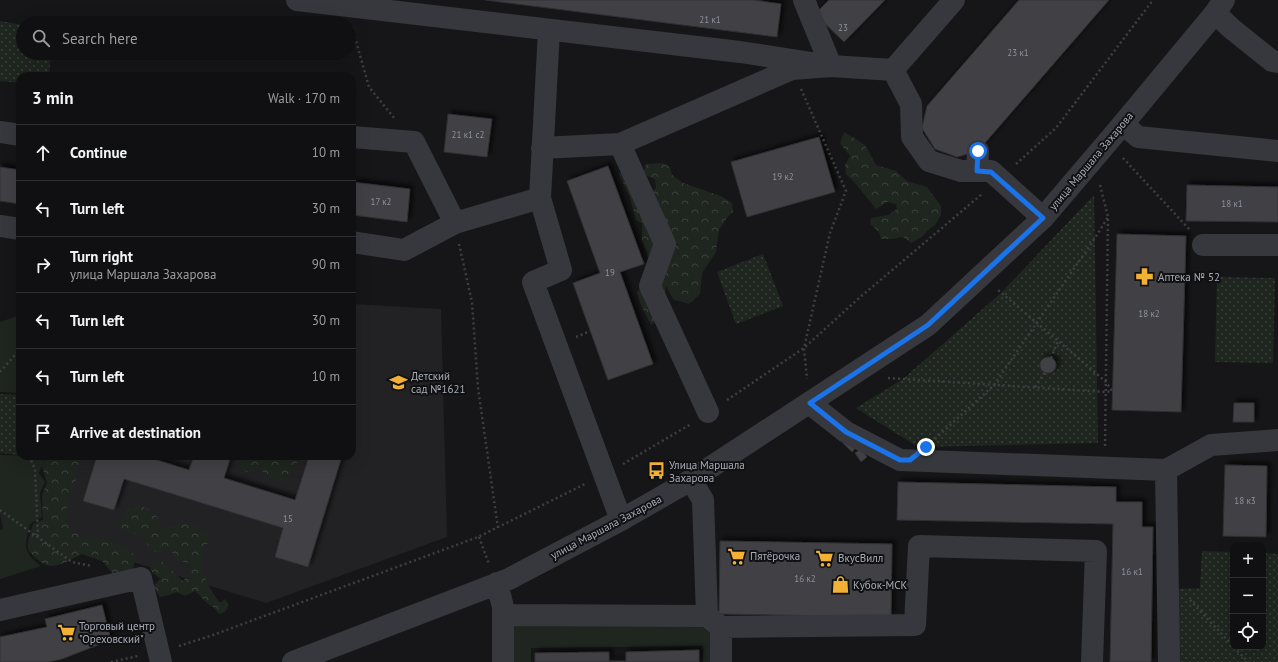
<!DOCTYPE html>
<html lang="en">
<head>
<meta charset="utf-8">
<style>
	:root { --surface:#101012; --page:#1e1e20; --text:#f1f3f6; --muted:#9c9d9f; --line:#303032 }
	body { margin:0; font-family:"PT Sans",sans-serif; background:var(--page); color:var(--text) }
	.controls { position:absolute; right:12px; bottom:12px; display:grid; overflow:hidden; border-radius:8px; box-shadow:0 4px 16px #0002 }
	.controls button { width:36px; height:36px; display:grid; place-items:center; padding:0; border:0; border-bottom:1px solid var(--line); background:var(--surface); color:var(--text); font:20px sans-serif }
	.stop { position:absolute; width:12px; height:12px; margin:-9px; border:3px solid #1a73e8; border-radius:50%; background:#fff }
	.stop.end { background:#1a73e8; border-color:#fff; box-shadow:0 1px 4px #0008 }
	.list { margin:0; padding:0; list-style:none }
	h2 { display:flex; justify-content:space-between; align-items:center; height:52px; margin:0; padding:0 16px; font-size:17px }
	h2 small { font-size:13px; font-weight:400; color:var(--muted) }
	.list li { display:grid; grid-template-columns:26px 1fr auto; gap:12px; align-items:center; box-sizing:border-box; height:56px; padding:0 16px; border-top:1px solid var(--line) }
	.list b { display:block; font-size:15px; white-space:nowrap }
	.list p { margin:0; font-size:13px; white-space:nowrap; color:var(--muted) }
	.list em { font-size:13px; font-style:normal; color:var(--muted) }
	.icon { flex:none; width:22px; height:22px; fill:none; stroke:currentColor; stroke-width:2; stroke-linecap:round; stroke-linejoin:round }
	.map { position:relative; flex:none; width:1278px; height:662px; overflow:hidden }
	.search { position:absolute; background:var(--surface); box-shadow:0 4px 16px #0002; left:16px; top:16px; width:340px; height:44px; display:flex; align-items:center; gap:10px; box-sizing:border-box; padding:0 14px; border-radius:22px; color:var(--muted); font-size:15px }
	.panel { position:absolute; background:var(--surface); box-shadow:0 4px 16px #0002; left:16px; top:72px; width:340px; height:388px; border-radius:12px }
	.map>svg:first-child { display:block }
	.built { fill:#222225 }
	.grass { fill:#1e261f }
	.forest { fill:url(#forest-crowns) }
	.park { fill:url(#park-dots) }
	.building { fill:#404145; stroke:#303034; filter:url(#shadow) }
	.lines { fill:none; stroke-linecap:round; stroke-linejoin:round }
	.path { stroke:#3d3f44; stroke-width:2.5; stroke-dasharray:2 3; stroke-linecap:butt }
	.minor { stroke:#37383d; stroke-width:22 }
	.route { stroke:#1a73e8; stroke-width:5 }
	.labels { text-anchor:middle; stroke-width:4; stroke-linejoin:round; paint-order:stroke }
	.number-label { font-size:9px; fill:#8e929b }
	.street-label { font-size:11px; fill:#a8adb8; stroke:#111113 }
	.poi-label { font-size:11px; fill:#a8adb8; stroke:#111113; text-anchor:start }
</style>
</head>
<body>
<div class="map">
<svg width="1278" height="662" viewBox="0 0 1278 662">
	<defs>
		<pattern id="forest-crowns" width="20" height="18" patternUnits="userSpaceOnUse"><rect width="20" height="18" fill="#1e261f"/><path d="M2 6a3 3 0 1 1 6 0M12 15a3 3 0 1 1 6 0" fill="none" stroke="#3c433d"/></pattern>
		<pattern id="park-dots" width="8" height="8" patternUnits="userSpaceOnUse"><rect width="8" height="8" fill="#1e261f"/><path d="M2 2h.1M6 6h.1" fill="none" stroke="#3c433d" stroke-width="1.8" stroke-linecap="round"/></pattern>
		<filter id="shadow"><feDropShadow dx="3.5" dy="-3.5" stdDeviation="2" flood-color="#0009"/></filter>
	</defs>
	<rect width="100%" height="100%" fill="#161618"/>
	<path class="built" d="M 352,304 L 441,309 L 447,537 L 266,603 L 51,537 L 68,456 L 352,456 Z"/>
	<path class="grass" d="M 20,315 L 20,393 L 0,392 L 0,322 Z
		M 0,455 L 46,456 L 39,473 L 45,482 L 40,493 L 42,517 L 30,524 C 25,545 22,552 41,566 L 0,579 L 0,530 L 3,529 L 0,513 Z
		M 509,622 L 707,624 L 714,629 L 714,662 L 703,662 L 703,646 L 531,648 L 531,662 L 509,662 Z"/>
	<path class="forest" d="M 844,132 L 865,145 L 876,165 L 896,171 L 907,181 L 927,187 L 941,206 L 941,215 L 935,225 L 928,230 L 922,237 L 911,243 L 903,237 L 892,239 L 881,239 L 879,232 L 870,224 L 871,218 L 888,215 L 897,209 L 896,204 L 887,202 L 876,209 L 856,184 L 846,174 L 845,165 L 850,156 L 840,143 Z
		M 662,163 L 670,167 L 672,175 L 683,183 L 721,196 L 732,203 L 733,212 L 727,218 L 719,230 L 716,252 L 702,273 L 700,294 L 689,304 L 673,299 L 666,286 L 658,320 L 651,325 L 640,303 L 637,292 L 643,286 L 650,268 L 647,252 L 642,241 L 642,223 L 636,220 L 630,197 L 618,172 L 625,175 L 649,194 L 656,188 L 655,179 L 643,174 L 646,164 Z
		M 47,456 L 80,456 L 75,484 L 66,511 L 69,528 L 82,536 L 102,538 L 125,547 L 136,556 L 133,569 L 115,576 L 102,561 L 82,554 C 56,567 49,574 28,550 L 28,542 L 33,524 L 43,520 L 42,495 L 47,483 L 42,466 Z
		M 243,456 L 299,456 L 295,468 L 285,481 L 270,477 L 259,469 L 247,472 L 241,469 Z
		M 141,506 C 155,512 159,516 162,531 L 173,525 L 193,523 L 210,536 C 207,545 201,557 202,567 C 203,577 213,594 219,602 L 222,602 L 225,599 L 229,605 L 225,612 L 219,614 C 213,606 214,608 207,603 C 202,599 200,595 195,591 L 185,596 L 177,592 L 169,595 L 160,597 L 153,586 L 160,579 L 150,570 L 154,561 L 163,562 L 183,581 L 191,572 L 190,563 L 180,561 L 174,557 L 171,548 L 161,552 L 149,552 L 145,535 L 127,533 L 118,525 L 128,509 Z"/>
	<path class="park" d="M 0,21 L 23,25 L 23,53 L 51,53 L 49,76 L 20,76 L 20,83 L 0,81 Z
		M 1094,195 L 1098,443 L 918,447 L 856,408 L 903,379 L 1001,293 Z
		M 763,254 L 783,306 L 736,324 L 717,272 Z
		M 1217,277 L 1275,278 L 1273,363 L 1215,362 Z
		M 0,394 L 20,395 L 20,455 L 0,453 Z
		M 1202,551 L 1233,552 L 1233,647 L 1263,647 L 1263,553 L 1278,554 L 1278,662 L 1177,662 L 1177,589 L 1200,588 Z"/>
	<path class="building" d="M 485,0 L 754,0 L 781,4 L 777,37 Z
		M 829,0 L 885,0 L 844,42 L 815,14 Z
		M 1019,0 L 1109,0 L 978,151 L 957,157 L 935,149 L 922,128 L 927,106 Z
		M 448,114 L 492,119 L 487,157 L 444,152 Z
		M 819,137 L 835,192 L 747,217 L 731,162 Z
		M 608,166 L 644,264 L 620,272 L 653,364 L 608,380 L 573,283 L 600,273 L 567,181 Z
		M 0,167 L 20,170 L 20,204 L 0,201 Z
		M 352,182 L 410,189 L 407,222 L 352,215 Z
		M 1187,185 L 1278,187 L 1278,222 L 1186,221 Z
		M 1117,234 L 1186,236 L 1181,412 L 1112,410 Z
		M1040 365a8 8 0 1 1 16 0a8 8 0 1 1-16 0Z
		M 1234,403 L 1254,403 L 1254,422 L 1233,422 Z
		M 849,436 L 858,445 L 852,452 L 843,443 Z
		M 861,449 L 867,457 L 861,462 L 855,453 Z
		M 97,456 L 144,456 L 189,470 L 194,456 L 231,456 L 224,478 L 295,500 L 309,456 L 342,456 L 308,567 L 275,557 L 283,528 L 124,479 L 114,510 L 83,501 Z
		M 1225,465 L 1267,466 L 1266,537 L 1223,536 Z
		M 898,482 L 1116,487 L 1116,502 L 1142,502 L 1142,527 L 1153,527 L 1151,662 L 1110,662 L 1113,524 L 897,520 Z
		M 720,541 L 892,544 L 891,617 L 719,614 Z
		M 102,605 L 111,640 L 62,659 L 48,662 L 0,662 L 0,637 L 47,627 L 45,619 Z
		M 699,650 L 699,662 L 535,662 L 535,653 L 609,652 L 609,661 L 626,661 L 626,652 Z"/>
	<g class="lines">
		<path class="path" d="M 352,27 L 369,87 L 395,119
			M 801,89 L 846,191 L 830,233 L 804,348 L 807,379
			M 1123,158 L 1190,230
			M 1016,164 L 1056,128 L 1153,0
			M 1100,185 L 1108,217 L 1105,447
			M 459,244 L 472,302 L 478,388 L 498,528
			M 576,337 L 590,331
			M 1051,358 L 1058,341
			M 0,372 L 20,349
			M 888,378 L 1106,392 L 1112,391 L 1106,382 L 1097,374 L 998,290
			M 1035,387 L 1045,372
			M 727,400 L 804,348 L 858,299 L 982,194
			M 935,439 L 994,385 L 1095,238 L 1108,217
			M 29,456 L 35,469 L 38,536
			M 623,464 L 691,424
			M 0,510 L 72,562 L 92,566
			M 479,537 L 489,564
			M 1190,600 L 1233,646
			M 179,646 L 213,635 L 478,537 L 585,484
			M 1234,647 L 1248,662
			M 111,662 L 138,656"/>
		<path class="minor" d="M 297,0 L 740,52 L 831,66 L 893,70 L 954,0
			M 1215,13 L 1232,29 L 1272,61 L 1278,62
			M 549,30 L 540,198 L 561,270 L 533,282 L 621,520
			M 893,70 L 911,104 L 912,137 L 929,161 L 961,171 L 977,171 L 978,151
			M 1123,124 L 1138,137 L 1278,151
			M 0,132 L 20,135
			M 352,137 L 414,142 L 455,223
			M 620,144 L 665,244 L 650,286 L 708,412
			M 542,148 L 620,144 L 792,69 L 831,66 L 804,0
			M 977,171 L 991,171 L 1043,218
			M 0,226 L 20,229
			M 352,242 L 404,250 L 455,223 L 540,198
			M 1203,245 L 1278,245
			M 809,403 L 846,432 L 900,460 L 1166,470 L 1169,662
			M 1166,470 L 1211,445 L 1278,440
			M 691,480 L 703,500 L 707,616 L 721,627 L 915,625 L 919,546 L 1096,551 L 1092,662
			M 497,583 L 503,607 L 503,662
			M 0,610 L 141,578 L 161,662
			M 503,615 L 707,616
			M 721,627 L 721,662
			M 293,662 L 509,579 L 621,520 L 691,480 L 928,325 L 1043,218 L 1123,124 L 1215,13 L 1224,0"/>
	</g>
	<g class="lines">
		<path class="route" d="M 926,447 L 910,460 L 900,460 L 846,432 L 810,403 L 928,325 L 1043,218 L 991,172 L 977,171 L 978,151"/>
	</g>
	<defs>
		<symbol id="pharmacy-bare" viewBox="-9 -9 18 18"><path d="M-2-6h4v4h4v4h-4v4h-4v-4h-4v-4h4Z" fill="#f2b134" stroke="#111113" stroke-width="2.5" paint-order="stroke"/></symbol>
		<symbol id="school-bare" viewBox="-9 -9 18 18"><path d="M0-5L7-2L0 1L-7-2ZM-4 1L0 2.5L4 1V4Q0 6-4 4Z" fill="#f2b134" stroke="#111113" stroke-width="2.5" paint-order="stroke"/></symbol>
		<symbol id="bus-bare" viewBox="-9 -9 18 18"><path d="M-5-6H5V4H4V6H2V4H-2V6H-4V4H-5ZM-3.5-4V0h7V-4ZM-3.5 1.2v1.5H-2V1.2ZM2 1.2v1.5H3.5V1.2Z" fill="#f2b134" stroke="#111113" stroke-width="2.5" paint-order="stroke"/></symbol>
		<symbol id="supermarket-bare" viewBox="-9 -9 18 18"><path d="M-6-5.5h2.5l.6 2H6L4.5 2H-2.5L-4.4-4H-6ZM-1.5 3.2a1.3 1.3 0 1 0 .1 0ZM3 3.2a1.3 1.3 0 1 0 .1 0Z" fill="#f2b134" stroke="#111113" stroke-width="2.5" paint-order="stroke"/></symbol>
		<symbol id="shop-bare" viewBox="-9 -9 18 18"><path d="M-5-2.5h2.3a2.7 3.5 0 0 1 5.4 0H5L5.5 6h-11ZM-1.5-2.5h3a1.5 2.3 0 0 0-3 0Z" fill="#f2b134" stroke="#111113" stroke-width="2.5" paint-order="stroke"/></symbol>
	</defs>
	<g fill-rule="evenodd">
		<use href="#pharmacy-bare" x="1132" y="264" width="25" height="25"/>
		<use href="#school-bare" x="386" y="370" width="25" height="25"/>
		<use href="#bus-bare" x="644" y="458" width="25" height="25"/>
		<use href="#supermarket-bare" x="724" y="544" width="25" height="25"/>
		<use href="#supermarket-bare" x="812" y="546" width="25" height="25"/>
		<use href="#shop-bare" x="828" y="572" width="25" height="25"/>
		<use href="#supermarket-bare" x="54" y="620" width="25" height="25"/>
	</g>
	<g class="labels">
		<g class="number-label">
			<text x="710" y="23">21 к1</text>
			<text x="843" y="31">23</text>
			<text x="1018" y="56">23 к1</text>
			<text x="468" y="138">21 к1 с2</text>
			<text x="783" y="180">19 к2</text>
			<text x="381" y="205">17 к2</text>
			<text x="1232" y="207">18 к1</text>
			<text x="610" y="276">19</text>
			<text x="1149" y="317">18 к2</text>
			<text x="1245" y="504">18 к3</text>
			<text x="288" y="522">15</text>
			<text x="1132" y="575">16 к1</text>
			<text x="805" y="582">16 к2</text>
		</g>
		<g class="street-label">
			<text transform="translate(1091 161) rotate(-50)" y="4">улица Маршала Захарова</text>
			<text transform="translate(606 527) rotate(-28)" y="4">улица Маршала Захарова</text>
		</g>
		<g class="poi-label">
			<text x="1158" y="281">Аптека № 52</text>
			<text x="411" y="380">Детский<tspan x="411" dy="13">сад №1621</tspan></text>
			<text x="669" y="469">Улица Маршала<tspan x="669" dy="13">Захарова</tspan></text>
			<text x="750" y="560">Пятёрочка</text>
			<text x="838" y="562">ВкусВилл</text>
			<text x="853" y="589">Кубок-МСК</text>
			<text x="79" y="630">Торговый центр<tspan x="79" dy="13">"Ореховский"</tspan></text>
		</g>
	</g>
</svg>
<div class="controls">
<button>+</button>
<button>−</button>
<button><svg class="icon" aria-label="locate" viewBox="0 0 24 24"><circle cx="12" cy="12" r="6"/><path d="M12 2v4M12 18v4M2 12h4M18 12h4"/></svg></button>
</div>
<div class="stop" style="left:978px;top:151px"></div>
<div class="stop end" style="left:926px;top:447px"></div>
<div class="search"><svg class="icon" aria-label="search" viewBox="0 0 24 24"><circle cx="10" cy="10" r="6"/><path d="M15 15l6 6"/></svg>Search here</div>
<section class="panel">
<h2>3 min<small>Walk · 170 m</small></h2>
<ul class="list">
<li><svg class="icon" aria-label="ahead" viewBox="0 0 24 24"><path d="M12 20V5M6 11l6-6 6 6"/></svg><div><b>Continue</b></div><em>10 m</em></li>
<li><svg class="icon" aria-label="left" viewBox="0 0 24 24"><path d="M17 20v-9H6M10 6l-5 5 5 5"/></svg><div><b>Turn left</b></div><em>30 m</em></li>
<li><svg class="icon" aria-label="right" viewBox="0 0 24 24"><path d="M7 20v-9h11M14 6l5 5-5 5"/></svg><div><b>Turn right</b><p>улица Маршала Захарова</p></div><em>90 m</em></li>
<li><svg class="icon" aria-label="left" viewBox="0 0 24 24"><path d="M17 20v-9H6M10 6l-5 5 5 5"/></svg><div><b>Turn left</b></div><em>30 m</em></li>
<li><svg class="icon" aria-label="left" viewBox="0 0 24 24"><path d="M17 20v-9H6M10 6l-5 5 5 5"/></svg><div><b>Turn left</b></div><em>10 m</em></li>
<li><svg class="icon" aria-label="arrive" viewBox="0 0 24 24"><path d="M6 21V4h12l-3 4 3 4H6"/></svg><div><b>Arrive at destination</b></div></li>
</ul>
</section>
</div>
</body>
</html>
